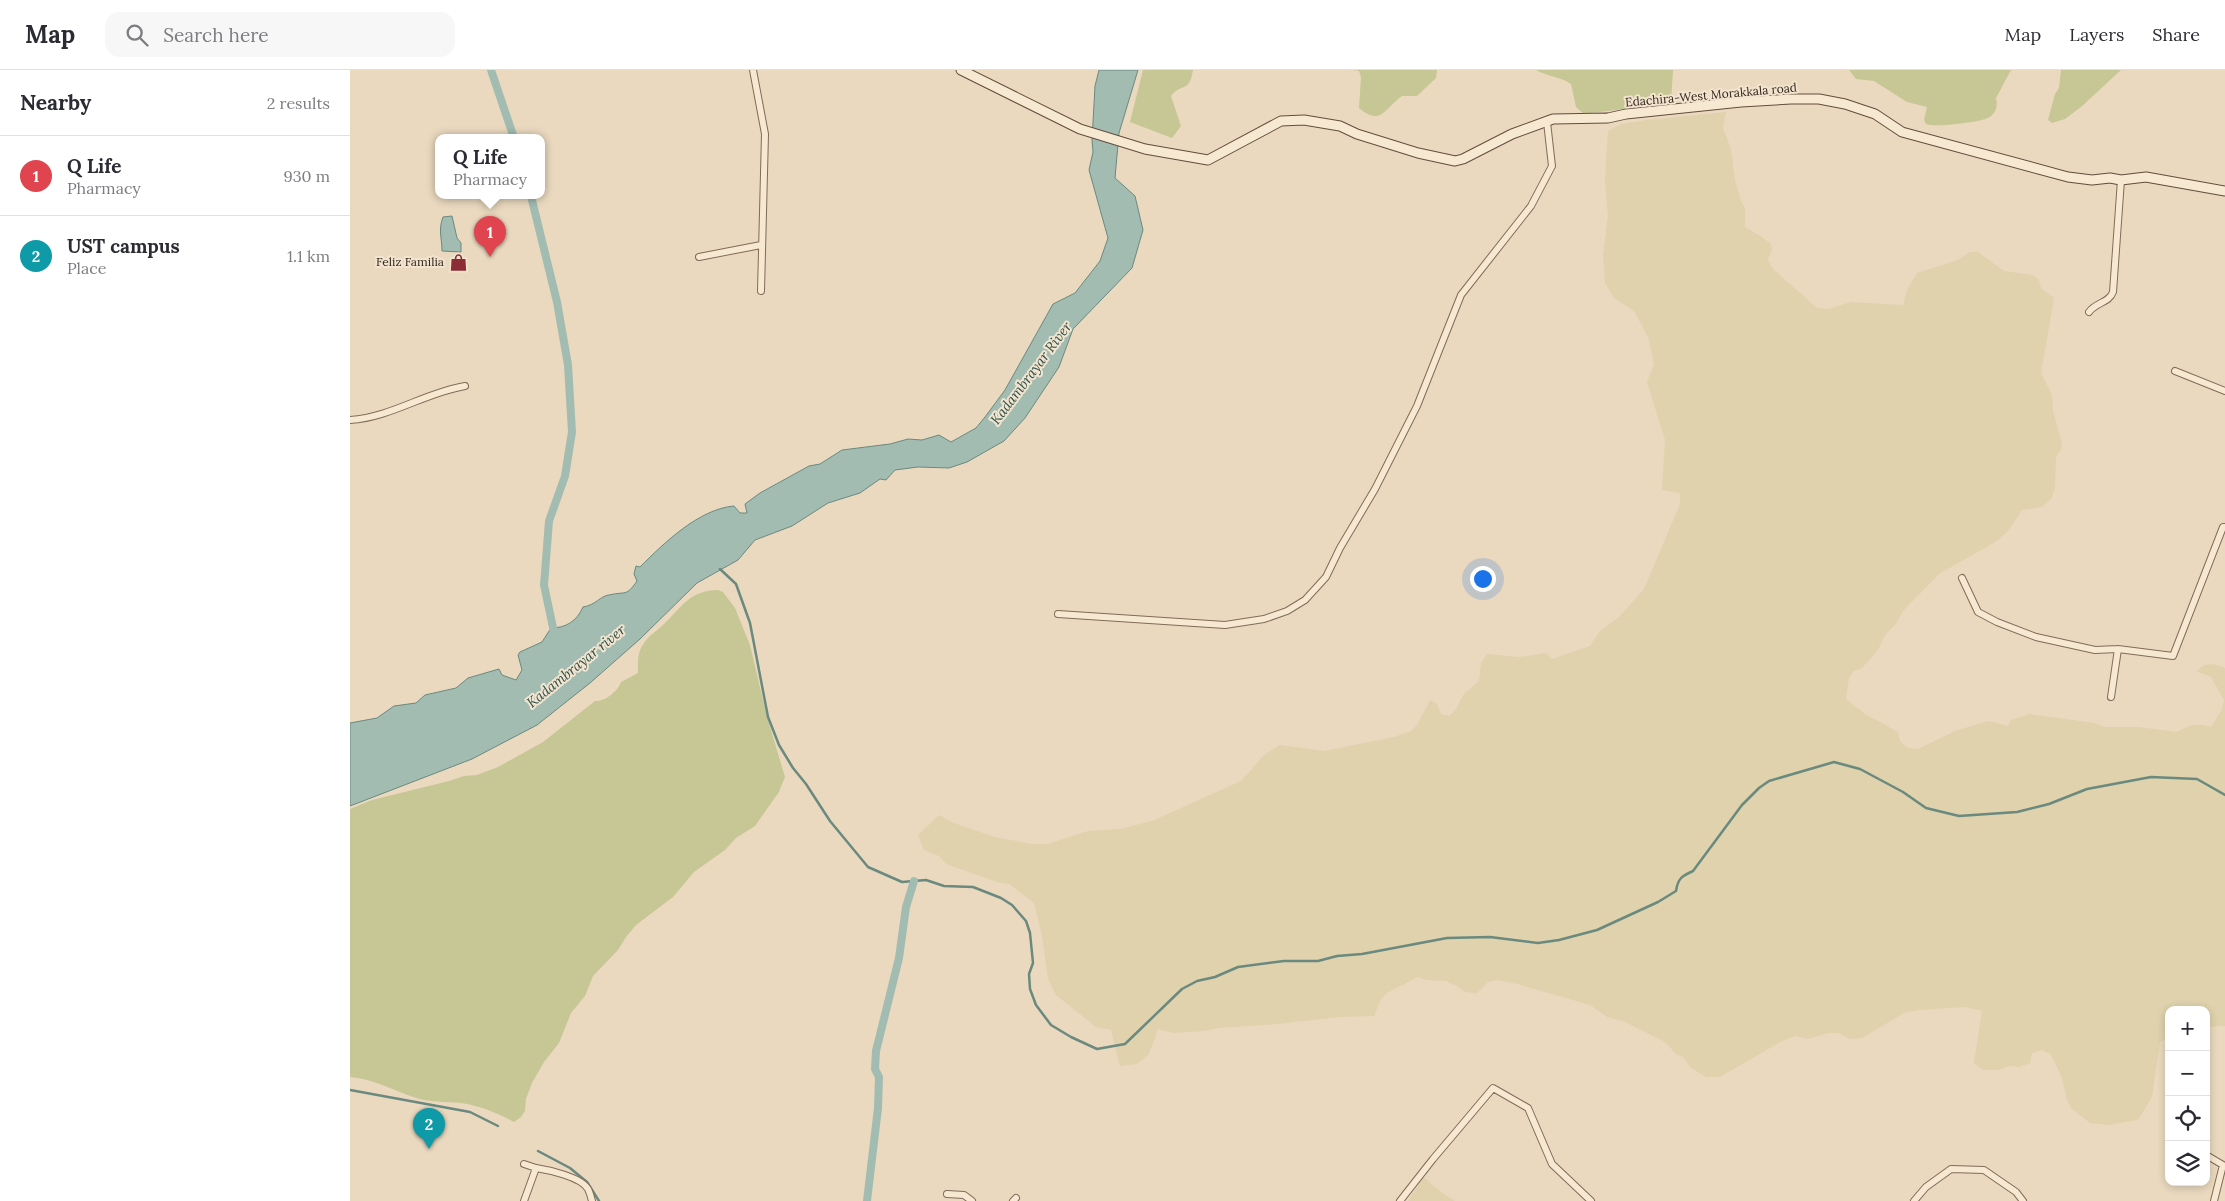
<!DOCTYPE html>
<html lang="en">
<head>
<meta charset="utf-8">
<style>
	:root { --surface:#fff; --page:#f7f7f7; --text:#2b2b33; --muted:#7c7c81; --line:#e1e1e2; --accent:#2563eb }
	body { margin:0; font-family:Lora,serif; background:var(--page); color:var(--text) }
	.controls { position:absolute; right:15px; bottom:15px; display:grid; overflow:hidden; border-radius:10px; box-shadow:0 2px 8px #0003 }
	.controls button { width:45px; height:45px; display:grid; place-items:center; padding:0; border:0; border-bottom:1px solid var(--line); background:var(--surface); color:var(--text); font:25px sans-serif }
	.you { position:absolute; left:1132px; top:508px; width:18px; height:18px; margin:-12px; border:4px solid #fff; border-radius:50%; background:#1a73e8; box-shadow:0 0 0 8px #1a73e833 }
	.badge { display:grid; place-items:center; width:32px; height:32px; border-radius:50%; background:var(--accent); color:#fff; font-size:16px; font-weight:700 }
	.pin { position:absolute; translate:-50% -41px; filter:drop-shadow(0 1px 2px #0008) }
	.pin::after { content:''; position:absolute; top:26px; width:18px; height:15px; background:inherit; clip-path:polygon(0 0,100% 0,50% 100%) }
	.popup { position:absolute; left:85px; top:64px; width:110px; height:65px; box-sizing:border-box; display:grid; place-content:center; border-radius:10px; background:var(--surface); filter:drop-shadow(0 1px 4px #0005); font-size:16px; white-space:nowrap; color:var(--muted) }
	.popup b { font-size:19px; color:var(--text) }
	.popup::after { content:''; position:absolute; left:50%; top:100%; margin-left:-10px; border:10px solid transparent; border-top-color:var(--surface) }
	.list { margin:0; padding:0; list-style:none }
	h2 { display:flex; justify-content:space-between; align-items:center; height:65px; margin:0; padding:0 20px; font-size:21px }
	h2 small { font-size:16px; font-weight:400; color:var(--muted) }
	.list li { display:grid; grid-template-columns:32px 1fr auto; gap:15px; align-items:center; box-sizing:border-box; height:80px; padding:0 20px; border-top:1px solid var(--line) }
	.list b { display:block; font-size:19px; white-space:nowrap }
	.list p { margin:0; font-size:16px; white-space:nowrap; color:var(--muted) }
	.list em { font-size:16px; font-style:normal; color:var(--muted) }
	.icon { flex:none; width:28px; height:28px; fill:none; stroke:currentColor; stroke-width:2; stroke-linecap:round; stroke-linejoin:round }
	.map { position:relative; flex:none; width:1875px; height:1131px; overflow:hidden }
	header { display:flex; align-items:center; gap:30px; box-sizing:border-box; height:70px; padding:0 25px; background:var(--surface); border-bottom:1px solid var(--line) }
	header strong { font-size:24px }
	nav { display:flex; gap:28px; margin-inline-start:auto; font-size:18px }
	.search { width:350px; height:45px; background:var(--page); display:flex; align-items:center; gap:12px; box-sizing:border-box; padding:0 18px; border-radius:15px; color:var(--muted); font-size:19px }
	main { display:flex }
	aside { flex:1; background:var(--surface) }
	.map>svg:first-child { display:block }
	.farmland { fill:#dfd2ad }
	.green { fill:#c6c794 }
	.water { fill:#a2bcb2; stroke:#6a897f }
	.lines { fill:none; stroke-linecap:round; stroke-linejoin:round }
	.stream { stroke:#6a897f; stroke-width:2.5 }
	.canal { stroke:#a2bcb2; stroke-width:8 }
	.street-casing { stroke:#816b59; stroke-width:8 }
	.secondary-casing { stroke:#634c3c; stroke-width:11 }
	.street { stroke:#f6e8d1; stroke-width:6 }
	.secondary { stroke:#f6e8d1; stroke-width:9 }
	.labels { text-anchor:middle; stroke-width:4; stroke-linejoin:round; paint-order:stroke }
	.street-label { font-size:12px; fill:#32251c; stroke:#f2e4ce }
	.poi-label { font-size:12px; fill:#32251c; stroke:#f2e4ce; text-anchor:end }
	.water-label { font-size:14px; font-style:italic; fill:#2c514b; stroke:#f2e4ce }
</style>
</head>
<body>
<header>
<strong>Map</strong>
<div class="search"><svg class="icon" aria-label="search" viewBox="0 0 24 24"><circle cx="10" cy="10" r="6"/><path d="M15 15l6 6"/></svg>Search here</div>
<nav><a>Map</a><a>Layers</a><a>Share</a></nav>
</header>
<main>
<aside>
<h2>Nearby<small>2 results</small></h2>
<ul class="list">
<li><span class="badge" style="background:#e0444e">1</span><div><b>Q Life</b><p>Pharmacy</p></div><em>930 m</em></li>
<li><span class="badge" style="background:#0f9aa8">2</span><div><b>UST campus</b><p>Place</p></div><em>1.1 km</em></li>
</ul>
</aside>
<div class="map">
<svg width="1875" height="1131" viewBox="0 0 1875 1131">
	<rect width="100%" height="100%" fill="#ead9bf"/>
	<path class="farmland" d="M 1376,42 L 1373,58 L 1381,79 L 1385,110 L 1391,131 L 1395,138 L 1395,157 L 1412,167 L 1421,174 L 1422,180 L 1418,189 L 1422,198 L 1467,238 L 1478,239 L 1501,232 L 1553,235 L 1557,220 L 1567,203 L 1608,190 L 1620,182 L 1628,182 L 1654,201 L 1683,205 L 1689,210 L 1691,218 L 1704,228 L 1691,303 L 1702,325 L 1703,341 L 1712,374 L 1711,380 L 1706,387 L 1705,419 L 1701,429 L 1692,437 L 1672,440 L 1658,461 L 1647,471 L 1589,504 L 1553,541 L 1546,554 L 1535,565 L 1528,580 L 1512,598 L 1504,601 L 1499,608 L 1496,629 L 1515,644 L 1548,662 L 1550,671 L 1557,678 L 1568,679 L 1605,661 L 1631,653 L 1639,651 L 1658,656 L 1661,650 L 1679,644 L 1745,653 L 1754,657 L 1789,657 L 1826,662 L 1842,655 L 1853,655 L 1861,657 L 1872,639 L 1874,630 L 1861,607 L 1846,601 L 1854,595 L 1864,594 L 1875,598 L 1875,956 L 1856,957 L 1856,940 L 1819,940 L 1819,967 L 1810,972 L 1802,1027 L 1788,1050 L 1757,1055 L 1740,1053 L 1722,1039 L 1717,1030 L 1712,1008 L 1704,991 L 1700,984 L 1692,980 L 1682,983 L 1680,993 L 1669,997 L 1659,996 L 1649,1000 L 1633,1000 L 1624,993 L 1632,941 L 1615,937 L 1569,940 L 1556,942 L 1512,968 L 1500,969 L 1489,963 L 1479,963 L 1457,969 L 1446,966 L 1432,971 L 1370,1007 L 1356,1007 L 1341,998 L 1333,987 L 1326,984 L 1315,972 L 1273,951 L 1257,947 L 1240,935 L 1167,914 L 1147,910 L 1138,912 L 1127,923 L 1115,922 L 1107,916 L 1096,911 L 1076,910 L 1068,907 L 1037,923 L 1030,931 L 1024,946 L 990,947 L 928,954 L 869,958 L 854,961 L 823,963 L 808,959 L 799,984 L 787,994 L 770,996 L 761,960 L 746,957 L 706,925 L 698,909 L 692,866 L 684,833 L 659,814 L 650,813 L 596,794 L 589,786 L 574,780 L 568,765 L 589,745 L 604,753 L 645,767 L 682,774 L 698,774 L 738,761 L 770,759 L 802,751 L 891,711 L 915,684 L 930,675 L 974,681 L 1044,667 L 1061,661 L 1067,655 L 1080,630 L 1087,634 L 1091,644 L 1099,646 L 1105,640 L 1114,624 L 1129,611 L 1131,593 L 1137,584 L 1169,587 L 1196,583 L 1202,589 L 1240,576 L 1250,561 L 1269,547 L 1294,519 L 1330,434 L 1330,423 L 1312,420 L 1315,370 L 1297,312 L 1304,294 L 1298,267 L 1284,241 L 1264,228 L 1255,213 L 1253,186 L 1258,146 L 1255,111 L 1258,61 L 1271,54 L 1297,50 Z
		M 1071,1105 L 1091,1122 L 1105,1131 L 1058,1131 L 1068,1116 Z"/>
	<path class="green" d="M 793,0 L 843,0 C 839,24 832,12 821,26 L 831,56 L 822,68 L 780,52 Z
		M 1003,0 L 1087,0 L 1086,8 L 1067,26 L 1052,26 C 1035,38 1031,57 1009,38 L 1011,7 L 1009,1 Z
		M 1186,0 L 1323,0 L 1321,33 L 1234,44 L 1226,37 L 1221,14 C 1210,6 1198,7 1186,0 Z
		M 1499,0 L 1661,0 L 1646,28 C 1648,36 1646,44 1638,48 C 1630,52 1584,58 1576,54 L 1574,50 L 1577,37 L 1557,32 L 1524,11 L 1506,9 Z
		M 1711,0 L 1771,0 L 1731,37 L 1715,49 L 1702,53 L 1698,50 L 1705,24 L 1709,18 Z
		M 368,520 L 373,522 L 385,538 L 400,575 L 417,647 L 435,707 L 432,714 L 429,722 L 405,756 L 386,768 L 375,780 L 344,802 L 323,827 L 286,855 L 276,867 L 268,880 L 243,906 L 235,926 L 221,943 L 209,973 L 194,992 L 182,1013 L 176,1029 L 175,1041 L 171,1047 L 164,1052 C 149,1044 133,1037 117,1034 C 102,1031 85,1033 70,1029 C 46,1022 25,1009 0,1007 L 0,739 L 22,730 L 99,711 L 114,706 L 127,705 L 148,697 L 193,672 L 245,631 C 255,632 268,621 271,612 L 288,603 C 288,593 287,582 294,573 C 299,565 307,561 314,554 C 332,537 340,520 368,520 Z"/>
	<path class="water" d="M 749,0 L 788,0 L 769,63 L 765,108 L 785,126 L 793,160 L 782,198 L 723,259 L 709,297 L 675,348 L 654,371 L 617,392 L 599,398 L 568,397 L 545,400 L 536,410 L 530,409 L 510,423 L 478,433 L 442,456 L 405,470 L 388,490 L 347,513 L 290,569 L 240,613 L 187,655 L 122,689 L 0,736 L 0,653 L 27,648 L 44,636 L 66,633 L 75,625 L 106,618 L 118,608 L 149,599 L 152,605 L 166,610 L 172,600 L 168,585 L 170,582 L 192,572 L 201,558 C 216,558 227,551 233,537 C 246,535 250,526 259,525 C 276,521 276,527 287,511 L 284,504 L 286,496 L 290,497 C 314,473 349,439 384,436 L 390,443 L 397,443 L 395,434 L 410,423 L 459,396 L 470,394 L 492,380 L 540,374 L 558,369 L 572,370 L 589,365 L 601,372 L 626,358 L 635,347 L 655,320 L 703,234 L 725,223 L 750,191 L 758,168 L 739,100 L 743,82 L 742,70 L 745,16 Z
		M 102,146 L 107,168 L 111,173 L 111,182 L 92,181 C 92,168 88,160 93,147 Z"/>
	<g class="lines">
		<path class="stream" d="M 370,499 L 386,514 L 400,553 L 418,647 L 429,675 L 443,698 L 456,714 L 480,751 L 518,797 L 552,812 L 576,810 L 594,816 L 623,817 L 651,828 L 662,835 L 676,851 L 680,863 L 683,893 L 679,904 L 680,919 L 686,935 L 701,955 L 721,967 L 747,979 L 775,974 L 832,919 L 847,911 L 865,907 L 888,897 L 934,891 L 968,891 L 987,886 L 1012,884 L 1097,868 L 1140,867 L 1188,873 L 1209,870 L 1247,860 L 1308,832 L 1326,821 C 1328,808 1332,806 1343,801 L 1392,735 L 1409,718 L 1419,711 L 1484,692 L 1510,699 L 1553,722 L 1576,738 L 1609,746 L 1667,742 L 1699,734 L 1737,719 L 1801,707 L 1847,709 L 1875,725
			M 0,1020 L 120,1042 L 148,1056
			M 188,1081 L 220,1098 L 237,1112 L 249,1131"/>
		<path class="canal" d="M 141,0 L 164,68
			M 181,126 L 207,232 L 218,295 L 222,362 L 215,406 L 199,451 L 194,515 L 205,567
			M 517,1131 L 528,1038 L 529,1007 L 525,999 L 526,981 L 549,888 L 556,837 L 564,811"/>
		<defs>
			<path id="street" d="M 403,0 L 415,64 L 411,221
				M 349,187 L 411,175
				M 1739,242 C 1746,232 1759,233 1763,222 L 1771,110
				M 1825,301 L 1875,321
				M 0,350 C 42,347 74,323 115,316
				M 1612,508 L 1628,542 L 1647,552 L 1686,567 L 1745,580 L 1768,579 L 1823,586 L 1873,457 L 1875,457
				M 708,544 L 875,555 L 914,549 L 937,541 L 955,530 L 976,507 L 990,478 L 1025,419 L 1067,336 L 1111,225 L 1181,136 L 1202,96 L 1197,52
				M 1761,627 L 1768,579
				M 1856,1085 L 1873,1095 L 1864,1131
				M 174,1094 L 186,1098
				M 597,1124 L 614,1125 L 622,1131
				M 174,1131 L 186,1098 C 199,1100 231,1107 238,1119 C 240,1123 241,1127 242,1131
				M 663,1131 L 666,1128
				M 1050,1131 L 1083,1089 L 1143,1018 L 1178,1038 L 1202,1094 L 1241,1131
				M 1564,1131 L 1576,1117 L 1601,1099 L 1634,1100 L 1666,1122 L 1673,1131"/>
			<path id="secondary" d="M 611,0 L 730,59 L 795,79 L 858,90 L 931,51 L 954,50 L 990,56 L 1007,64 L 1068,83 L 1105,91 L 1113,89 L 1162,64 L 1203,49 L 1258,48 L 1276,44 L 1391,32 L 1441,29 L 1469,29 L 1495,34 L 1525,44 L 1552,62 L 1718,107 L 1742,110 L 1760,108 L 1771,110 L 1796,107 L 1875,121"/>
		</defs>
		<use href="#street" class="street-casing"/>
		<use href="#secondary" class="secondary-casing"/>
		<use href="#street" class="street"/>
		<use href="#secondary" class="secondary"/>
	</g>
	<defs>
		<symbol id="shop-bare" viewBox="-9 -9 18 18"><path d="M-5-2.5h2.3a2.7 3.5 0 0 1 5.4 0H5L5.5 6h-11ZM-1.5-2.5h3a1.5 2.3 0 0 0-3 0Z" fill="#8c2d36" stroke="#f2e4ce" stroke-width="2.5" paint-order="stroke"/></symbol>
	</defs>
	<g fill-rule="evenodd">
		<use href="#shop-bare" x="96" y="180" width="25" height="25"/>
	</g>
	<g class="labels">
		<g class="street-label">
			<text transform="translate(1361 25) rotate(-5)" y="4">Edachira-West Morakkala road</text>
		</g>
		<g class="poi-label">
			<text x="94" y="196">Feliz Familia</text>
		</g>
		<g class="water-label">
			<text transform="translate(681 303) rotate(-53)" y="5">Kadambrayar River</text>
			<text transform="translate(226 596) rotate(-39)" y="5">Kadambrayar river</text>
		</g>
	</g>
</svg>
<div class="controls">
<button>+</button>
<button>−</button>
<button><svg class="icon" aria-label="locate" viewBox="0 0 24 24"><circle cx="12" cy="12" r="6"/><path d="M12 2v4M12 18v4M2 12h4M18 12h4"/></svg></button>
<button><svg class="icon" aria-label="layers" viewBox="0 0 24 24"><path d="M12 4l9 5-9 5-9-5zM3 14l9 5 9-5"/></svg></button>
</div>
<div class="you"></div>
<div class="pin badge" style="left:140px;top:187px;background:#e0444e">1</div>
<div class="popup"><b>Q Life</b>Pharmacy</div>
<div class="pin badge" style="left:79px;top:1079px;background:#0f9aa8">2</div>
</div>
</main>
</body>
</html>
